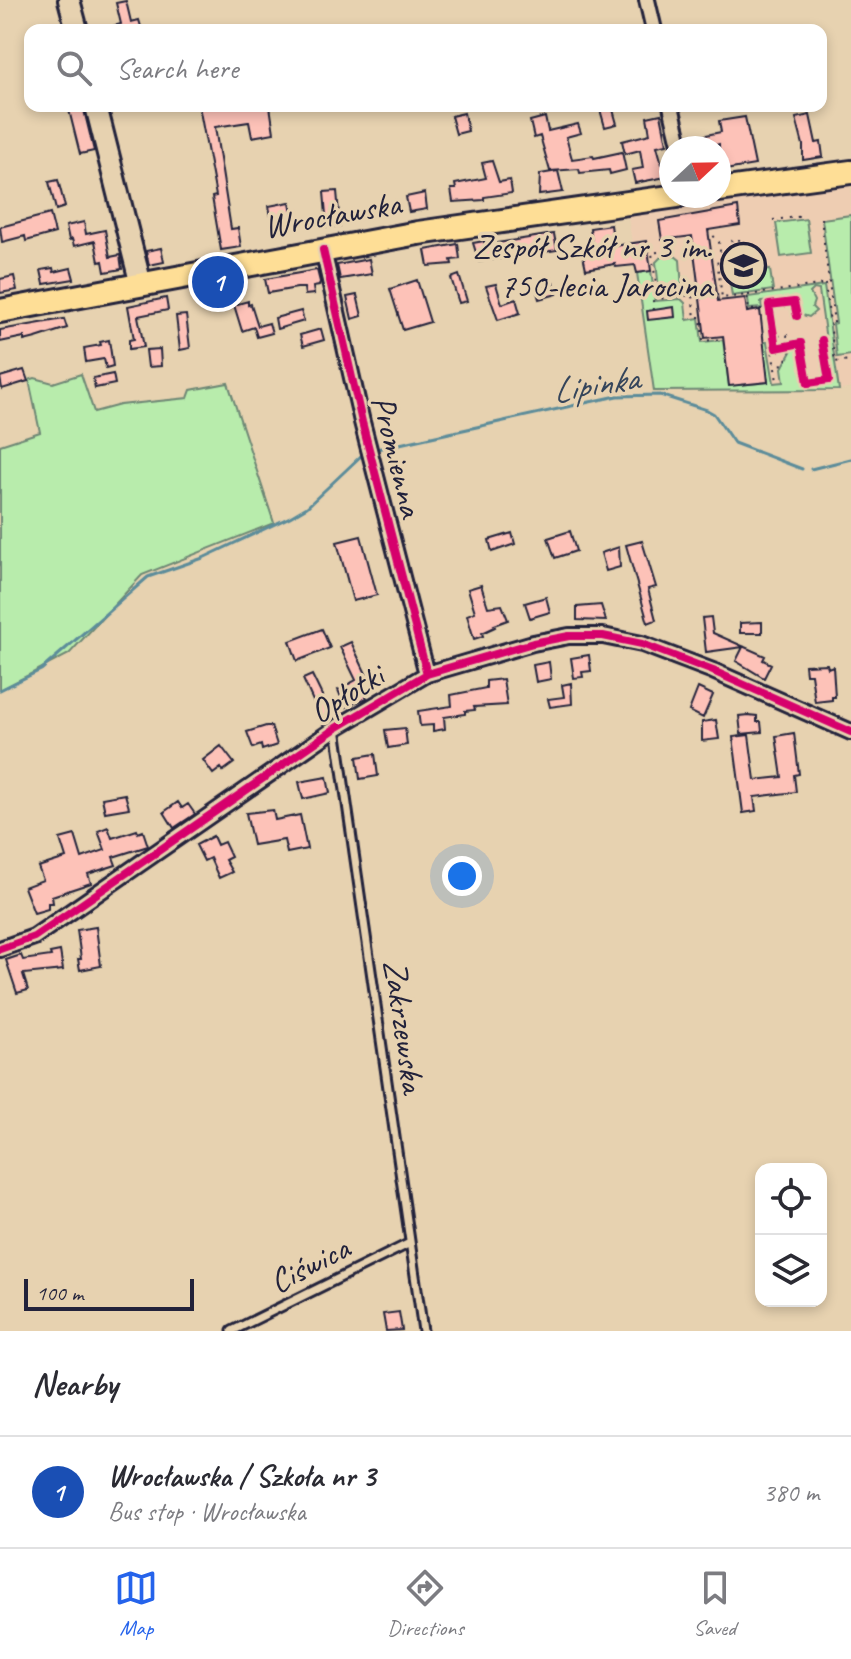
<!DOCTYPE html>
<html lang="en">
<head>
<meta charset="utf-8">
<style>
	:root { --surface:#fff; --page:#f2f2f3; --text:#2b2b33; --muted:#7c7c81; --line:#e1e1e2; --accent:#2563eb }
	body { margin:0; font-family:Caveat,sans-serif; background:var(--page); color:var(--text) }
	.controls { position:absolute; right:24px; bottom:24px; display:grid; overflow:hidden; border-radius:16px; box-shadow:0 4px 12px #0003 }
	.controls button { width:72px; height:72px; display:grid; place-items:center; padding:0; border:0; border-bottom:2px solid var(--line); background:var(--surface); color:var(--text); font:40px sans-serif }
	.compass { position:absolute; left:659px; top:136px; width:72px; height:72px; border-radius:50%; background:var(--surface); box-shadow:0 4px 12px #0003; rotate:68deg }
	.scale { position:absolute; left:24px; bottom:20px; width:170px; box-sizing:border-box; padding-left:8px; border:4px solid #22223b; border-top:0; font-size:22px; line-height:28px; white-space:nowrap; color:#22223b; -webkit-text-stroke:6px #e7d2b0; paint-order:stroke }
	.you { position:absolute; left:462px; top:876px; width:28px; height:28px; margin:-20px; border:6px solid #fff; border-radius:50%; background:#1a73e8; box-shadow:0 0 0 12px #1a73e833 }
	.badge { display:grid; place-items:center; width:52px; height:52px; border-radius:50%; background:var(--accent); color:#fff; font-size:26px; font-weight:700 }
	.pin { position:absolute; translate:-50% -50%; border:4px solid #fff; box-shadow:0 2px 8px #0006 }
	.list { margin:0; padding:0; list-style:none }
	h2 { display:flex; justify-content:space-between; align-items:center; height:104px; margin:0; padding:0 32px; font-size:34px }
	h2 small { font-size:26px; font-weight:400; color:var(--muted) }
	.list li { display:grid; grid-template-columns:52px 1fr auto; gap:24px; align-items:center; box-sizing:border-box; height:112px; padding:0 32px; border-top:2px solid var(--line) }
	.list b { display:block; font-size:30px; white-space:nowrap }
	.list p { margin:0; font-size:26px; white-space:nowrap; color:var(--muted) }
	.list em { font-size:26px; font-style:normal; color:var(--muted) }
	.icon { flex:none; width:44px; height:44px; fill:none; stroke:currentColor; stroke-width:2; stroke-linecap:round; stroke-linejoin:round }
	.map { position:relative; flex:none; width:851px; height:1331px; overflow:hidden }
	.search { position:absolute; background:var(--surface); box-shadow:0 4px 12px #0003; left:24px; right:24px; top:24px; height:88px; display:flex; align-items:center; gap:20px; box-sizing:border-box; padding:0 28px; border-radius:16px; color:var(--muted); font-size:30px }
	.sheet { height:216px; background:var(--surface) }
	nav { display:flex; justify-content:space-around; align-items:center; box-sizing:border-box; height:112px; border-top:2px solid var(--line); background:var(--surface); font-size:22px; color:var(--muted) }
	nav a { display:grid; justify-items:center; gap:4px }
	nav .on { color:var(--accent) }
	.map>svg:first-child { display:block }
	.built { fill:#eecdb2 }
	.green { fill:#b8ecac; stroke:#6d8774; stroke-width:2 }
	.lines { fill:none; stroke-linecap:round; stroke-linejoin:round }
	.stream { stroke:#5b8c9a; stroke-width:3 }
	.building { fill:#fdc2b8; stroke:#22223b; stroke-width:2 }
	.lane-casing { stroke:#22223b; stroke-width:13 }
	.street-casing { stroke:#22223b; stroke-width:20 }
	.secondary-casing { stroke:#22223b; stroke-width:26 }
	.primary-casing { stroke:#22223b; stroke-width:28 }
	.path { stroke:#22223b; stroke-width:2; stroke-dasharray:2 6; stroke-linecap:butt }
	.lane { stroke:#e7d2b0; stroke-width:7 }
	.street { stroke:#e7d2b0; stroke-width:14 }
	.secondary { stroke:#e7d2b0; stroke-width:20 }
	.primary { stroke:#fede96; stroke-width:22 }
	.cycleway-casing { stroke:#e7d2b0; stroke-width:13 }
	.cycleway { stroke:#d6006c; stroke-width:8 }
	.labels { text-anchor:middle; stroke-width:7; stroke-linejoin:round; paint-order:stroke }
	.street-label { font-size:34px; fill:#22223b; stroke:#e7d2b0 }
	.poi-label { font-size:34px; fill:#22223b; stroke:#e7d2b0; text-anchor:end }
	.water-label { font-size:36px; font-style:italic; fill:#35455b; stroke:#e7d2b0 }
</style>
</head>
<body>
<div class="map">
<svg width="851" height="1331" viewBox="0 0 851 1331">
	<rect width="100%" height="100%" fill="#e7d2b0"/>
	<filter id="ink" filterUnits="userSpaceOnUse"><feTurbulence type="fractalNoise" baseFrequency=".0125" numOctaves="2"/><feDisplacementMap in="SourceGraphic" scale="16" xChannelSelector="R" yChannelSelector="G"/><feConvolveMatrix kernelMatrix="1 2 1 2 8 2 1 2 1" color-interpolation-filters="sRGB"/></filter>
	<g filter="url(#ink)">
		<path class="built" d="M 851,181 L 851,388 L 832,392 L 654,391 L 628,216 Z"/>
		<path class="green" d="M 851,215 L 851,355 L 837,357 L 833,324 L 836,323 L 822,219 Z
			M 806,219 L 811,253 L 781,257 L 776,223 Z
			M 675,256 L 680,260 L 682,289 L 678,293 L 662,294 L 659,289 L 656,262 L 661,257 Z
			M 770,270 L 773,290 L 732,296 L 729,276 Z
			M 651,271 L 655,301 L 681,299 L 685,303 L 687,320 L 699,318 L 702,342 L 723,340 L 729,386 L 768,382 L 763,342 L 767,342 L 774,383 L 784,382 L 782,368 L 793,348 L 795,348 L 800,351 L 807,385 L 832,383 L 819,290 L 814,289 L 810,293 L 814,301 L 812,307 L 816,311 L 809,317 L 799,314 L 797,301 L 793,298 L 761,302 L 762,308 L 749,309 L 748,297 L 824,286 L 839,390 L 654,391 L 637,273 Z
			M 81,374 L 94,412 L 120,405 L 188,398 L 191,390 L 228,383 L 274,523 L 142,575 L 69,654 L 0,690 L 0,445 L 40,432 L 29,380 L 35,378 L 53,383 Z"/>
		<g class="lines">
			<path class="stream" d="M 377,449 L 617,396 L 660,395 L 707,410 L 714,414 L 734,443 L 802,469
				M 811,469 L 851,459
				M 0,690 L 41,670 L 148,577 L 203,558 L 290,517 L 307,507 L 363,454"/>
		</g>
		<path class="building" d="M 126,1 L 131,22 L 139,20 L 142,30 L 113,30 L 113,26 L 121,24 L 116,3 Z
			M 68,106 L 83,106 L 94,151 L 80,154 Z
			M 199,106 L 270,106 L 274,133 L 252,137 L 249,122 L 215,127 L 231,229 L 238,228 L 241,247 L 221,250 L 212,197 L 216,196 Z
			M 599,106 L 612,106 L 617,124 L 605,127 Z
			M 464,113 L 468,131 L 456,134 L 451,116 Z
			M 661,114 L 667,144 L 657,146 L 662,164 L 670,163 L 671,176 L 635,183 L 632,170 L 643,168 L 640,150 L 625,154 L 622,141 L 650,134 L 647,117 Z
			M 810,115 L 816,143 L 821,142 L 823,157 L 803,160 L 803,145 L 796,118 Z
			M 545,117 L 548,131 L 578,124 L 581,133 L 566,137 L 572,159 L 593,156 L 594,158 L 622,152 L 626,170 L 610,174 L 609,170 L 580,173 L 579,169 L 550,171 L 540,136 L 534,138 L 530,121 Z
			M 745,117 L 755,165 L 719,171 L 719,144 L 704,148 L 701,136 L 721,132 L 719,121 Z
			M 492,161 L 499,182 L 510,180 L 512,193 L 484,197 L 484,200 L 453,202 L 451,189 L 456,189 L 455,184 L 486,178 L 482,163 Z
			M 558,171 L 563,192 L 539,195 L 540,174 Z
			M 58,180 L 65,207 L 56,210 L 49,182 Z
			M 337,191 L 340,226 L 327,227 L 324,192 Z
			M 425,193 L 427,209 L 409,212 L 406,197 Z
			M 290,202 L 294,223 L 273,227 L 269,206 Z
			M 738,207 L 740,225 L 708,230 L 718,301 L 745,298 L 747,312 L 760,310 L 768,382 L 729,386 L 723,336 L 705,338 L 692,236 L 662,240 L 659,221 Z
			M 50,214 L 55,233 L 26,241 L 25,236 L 2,242 L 0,227 Z
			M 84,222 L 86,234 L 105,230 L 110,257 L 120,255 L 122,269 L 105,272 L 103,261 L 99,262 L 95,241 L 74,246 L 72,239 L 69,240 L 66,226 Z
			M 611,225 L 614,246 L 647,241 L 651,271 L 637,273 L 635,265 L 616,267 L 615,264 L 586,269 L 583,255 L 593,252 L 590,228 Z
			M 554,234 L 557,250 L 479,262 L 473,243 L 484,241 L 485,245 Z
			M 458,244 L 460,259 L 451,260 L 452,264 L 428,266 L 425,250 Z
			M 161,248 L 164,262 L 149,265 L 146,251 Z
			M 760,249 L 764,274 L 756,276 L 752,250 Z
			M 369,259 L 372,274 L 340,279 L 337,265 Z
			M 53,268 L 54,272 L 71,268 L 74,279 L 44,284 L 41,270 Z
			M 317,270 L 320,282 L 319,286 L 313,287 L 314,294 L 305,295 L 304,288 L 297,288 L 268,293 L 265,279 Z
			M 459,275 L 467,301 L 459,303 L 451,278 Z
			M 14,276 L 17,290 L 0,293 L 0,279 Z
			M 417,280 L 430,322 L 403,330 L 390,289 Z
			M 554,283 L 557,294 L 539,299 L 536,288 Z
			M 496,284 L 502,304 L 516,299 L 520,313 L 498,320 L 486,286 Z
			M 357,295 L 362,316 L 352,319 L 347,297 Z
			M 166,298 L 168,310 L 138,316 L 144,347 L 129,349 L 129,340 L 134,339 L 128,306 Z
			M 248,301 L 248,305 L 251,304 L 258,326 L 269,323 L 272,333 L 257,337 L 254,327 L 242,331 L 234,305 Z
			M 674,307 L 675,317 L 648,320 L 647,311 Z
			M 301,311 L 304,321 L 277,329 L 275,318 Z
			M 186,315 L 190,348 L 180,350 L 176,316 Z
			M 64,319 L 67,328 L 36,338 L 24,341 L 24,337 L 0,342 L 0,330 Z
			M 321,329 L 324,340 L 303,346 L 300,335 Z
			M 109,340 L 113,366 L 106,368 L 104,359 L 86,362 L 84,348 L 101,345 L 100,342 Z
			M 160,349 L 161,366 L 148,367 L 146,350 Z
			M 24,370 L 28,381 L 2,389 L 0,377 Z
			M 113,374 L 115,384 L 95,388 L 93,378 Z
			M 570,531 L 576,551 L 555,558 L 548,538 Z
			M 512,533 L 515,544 L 492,552 L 489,540 Z
			M 361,536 L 377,595 L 353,601 L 337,542 Z
			M 642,541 L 656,587 L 648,589 L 656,620 L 648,623 L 626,545 Z
			M 619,547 L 620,567 L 606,571 L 601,553 Z
			M 481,585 L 488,607 L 502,605 L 508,620 L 494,625 L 495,627 L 482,633 L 483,636 L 474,639 L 467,615 L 475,612 L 468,589 Z
			M 546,597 L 550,612 L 530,618 L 525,603 Z
			M 601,605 L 606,621 L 577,620 L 577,607 Z
			M 711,617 L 713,633 L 765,656 L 763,660 L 771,664 L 764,678 L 736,661 L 743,647 L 706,652 L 702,618 Z
			M 762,622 L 762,633 L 740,633 L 740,623 Z
			M 322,629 L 330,648 L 297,661 L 290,641 Z
			M 351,642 L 369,680 L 361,684 L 367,698 L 345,707 L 338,690 L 356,680 L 340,647 Z
			M 589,655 L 591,671 L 582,672 L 583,677 L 574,678 L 571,658 Z
			M 549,662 L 551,679 L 536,682 L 533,665 Z
			M 827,664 L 828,668 L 833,666 L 835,697 L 832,697 L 832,700 L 815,702 L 811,674 L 806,674 L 805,665 Z
			M 312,675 L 332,716 L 322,721 L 303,679 Z
			M 503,679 L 507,705 L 474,707 L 475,710 L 465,711 L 465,714 L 444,717 L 445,729 L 433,731 L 433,725 L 420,726 L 418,711 L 452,706 L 451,695 L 486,688 L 486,681 Z
			M 571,683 L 572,704 L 550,707 L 548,699 L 564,697 L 562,685 Z
			M 698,688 L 713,695 L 703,718 L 689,711 Z
			M 748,715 L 757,716 L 757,722 L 761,722 L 762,732 L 741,734 L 739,716 Z
			M 716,720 L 719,739 L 702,741 L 702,722 Z
			M 266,726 L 271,726 L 277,745 L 262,750 L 261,745 L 253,748 L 247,732 Z
			M 405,728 L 407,745 L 388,748 L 385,730 Z
			M 794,733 L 799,774 L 794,775 L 796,792 L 754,797 L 756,811 L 743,813 L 733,737 L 749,735 L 755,780 L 782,777 L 776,736 Z
			M 221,746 L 234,763 L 223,771 L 221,768 L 213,774 L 203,760 Z
			M 375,754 L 378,776 L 360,779 L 357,757 Z
			M 327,777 L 330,793 L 303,799 L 299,782 Z
			M 125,794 L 129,808 L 105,812 L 102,798 Z
			M 178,802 L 182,808 L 188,804 L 195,814 L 174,828 L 164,812 Z
			M 273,810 L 275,820 L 300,815 L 307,849 L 287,853 L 284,840 L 253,845 L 246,813 Z
			M 108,827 L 112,838 L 137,830 L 138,833 L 143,831 L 148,846 L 113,857 L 116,865 L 88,874 L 91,883 L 52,896 L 53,903 L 48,903 L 48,909 L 34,913 L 24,887 L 43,880 L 38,867 L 66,858 L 60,839 L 75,835 L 82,858 L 105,850 L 98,831 Z
			M 213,836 L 217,845 L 224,842 L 231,857 L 225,860 L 232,872 L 219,878 L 210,858 L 204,861 L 196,845 Z
			M 96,927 L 101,966 L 80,970 L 78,959 L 81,959 L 77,930 Z
			M 60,951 L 63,970 L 23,974 L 28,990 L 17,993 L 6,960 L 21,955 L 23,960 L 51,956 L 50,953 Z
			M 399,1312 L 402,1330 L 386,1331 L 383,1314 Z"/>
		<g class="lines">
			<defs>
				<path id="lane" d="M 336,728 L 423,1331
					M 232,1331 L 410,1243"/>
				<path id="street" d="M 647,0 L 654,30
					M 671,106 L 681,148
					M 323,250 L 362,422 L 427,674
					M 0,949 L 34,937 L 336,728 L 427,674 L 533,643 L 569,636 L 603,636 L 642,644 L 713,671 L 851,732"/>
				<path id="secondary" d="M 69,0 L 77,30
					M 96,106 L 141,285"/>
				<path id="primary" d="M 719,190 L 851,172
					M 0,311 L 418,233 L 677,196"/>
			</defs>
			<use href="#lane" class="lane-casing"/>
			<use href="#street" class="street-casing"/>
			<use href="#secondary" class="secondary-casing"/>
			<use href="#primary" class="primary-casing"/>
			<path class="path" d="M 821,218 L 834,323
				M 773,220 L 804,216
				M 708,230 L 719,242 L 721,259 L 717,259 L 722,298 L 747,295 L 749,310 L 762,309
				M 739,239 L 743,274
				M 731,240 L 735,253 L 730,254 L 729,250 L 732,249
				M 686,249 L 692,236
				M 658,252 L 652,253 L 658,299 L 692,295 L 695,317 L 701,317 L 703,341 L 723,339
				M 825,284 L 835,362 L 851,360
				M 748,295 L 825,284
				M 765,305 L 777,381
				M 654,310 L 653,301 L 657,300
				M 771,337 L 787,335 L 790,351 L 784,364 L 777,365"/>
			<use href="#lane" class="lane"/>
			<use href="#street" class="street"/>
			<use href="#secondary" class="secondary"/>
			<use href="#primary" class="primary"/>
			<defs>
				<path id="cycleway" d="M 323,250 L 362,422 L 427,674
					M 797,316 L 794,302 L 769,305 L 776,348 L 801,343 L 808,383 L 829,380 L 822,340
					M 0,949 L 34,937 L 336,728 L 427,674 L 533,643 L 569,636 L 603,636 L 642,644 L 713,671 L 851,732"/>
			</defs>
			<use href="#cycleway" class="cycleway-casing"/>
			<use href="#cycleway" class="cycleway"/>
		</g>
	</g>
	<defs>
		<symbol id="school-ring" viewBox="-11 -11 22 22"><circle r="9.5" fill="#e7d2b0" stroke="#22223b" stroke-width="1.5"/><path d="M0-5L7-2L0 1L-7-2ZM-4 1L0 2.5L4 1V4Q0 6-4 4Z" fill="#22223b"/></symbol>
	</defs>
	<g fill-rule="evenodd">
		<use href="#school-ring" x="718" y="240" width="51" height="51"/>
	</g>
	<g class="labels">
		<g class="street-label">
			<text transform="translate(332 214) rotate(-10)" y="12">Wrocławska</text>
			<text transform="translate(398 456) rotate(76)" y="12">Promienna</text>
			<text transform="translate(346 693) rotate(-32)" y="12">Opłotki</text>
			<text transform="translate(405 1026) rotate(82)" y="12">Zakrzewska</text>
			<text transform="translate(309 1264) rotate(-27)" y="12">Ciświca</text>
		</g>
		<g class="poi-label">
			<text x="712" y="258">Zespół Szkół nr 3 im.<tspan x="712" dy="39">750-lecia Jarocina</tspan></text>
		</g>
		<g class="water-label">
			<text transform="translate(595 383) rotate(-9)" y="13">Lipinka</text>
		</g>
	</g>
</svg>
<div class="controls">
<button><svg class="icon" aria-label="locate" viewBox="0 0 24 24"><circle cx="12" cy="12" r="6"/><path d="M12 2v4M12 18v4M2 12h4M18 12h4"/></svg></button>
<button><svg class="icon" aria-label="layers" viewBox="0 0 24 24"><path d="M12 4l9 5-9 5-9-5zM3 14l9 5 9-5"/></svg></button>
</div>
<svg class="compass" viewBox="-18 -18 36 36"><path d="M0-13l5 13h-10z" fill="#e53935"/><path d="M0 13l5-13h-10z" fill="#7c7c81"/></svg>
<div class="scale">100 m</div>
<div class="you"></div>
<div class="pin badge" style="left:218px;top:282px;background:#1a4fb4">1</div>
<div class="search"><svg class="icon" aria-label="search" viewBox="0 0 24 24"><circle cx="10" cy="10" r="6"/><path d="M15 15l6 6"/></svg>Search here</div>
</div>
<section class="sheet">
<h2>Nearby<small></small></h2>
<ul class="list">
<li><span class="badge" style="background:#1a4fb4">1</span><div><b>Wrocławska / Szkoła nr 3</b><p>Bus stop · Wrocławska</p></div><em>380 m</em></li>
</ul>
</section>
<nav>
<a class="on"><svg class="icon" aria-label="map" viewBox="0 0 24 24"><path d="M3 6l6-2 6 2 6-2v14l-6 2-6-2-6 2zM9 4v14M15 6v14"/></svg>Map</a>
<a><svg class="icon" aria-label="directions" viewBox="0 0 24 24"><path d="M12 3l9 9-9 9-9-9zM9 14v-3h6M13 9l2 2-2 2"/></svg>Directions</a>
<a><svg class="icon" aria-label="saved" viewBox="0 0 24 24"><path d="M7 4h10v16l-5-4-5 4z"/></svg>Saved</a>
</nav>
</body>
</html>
